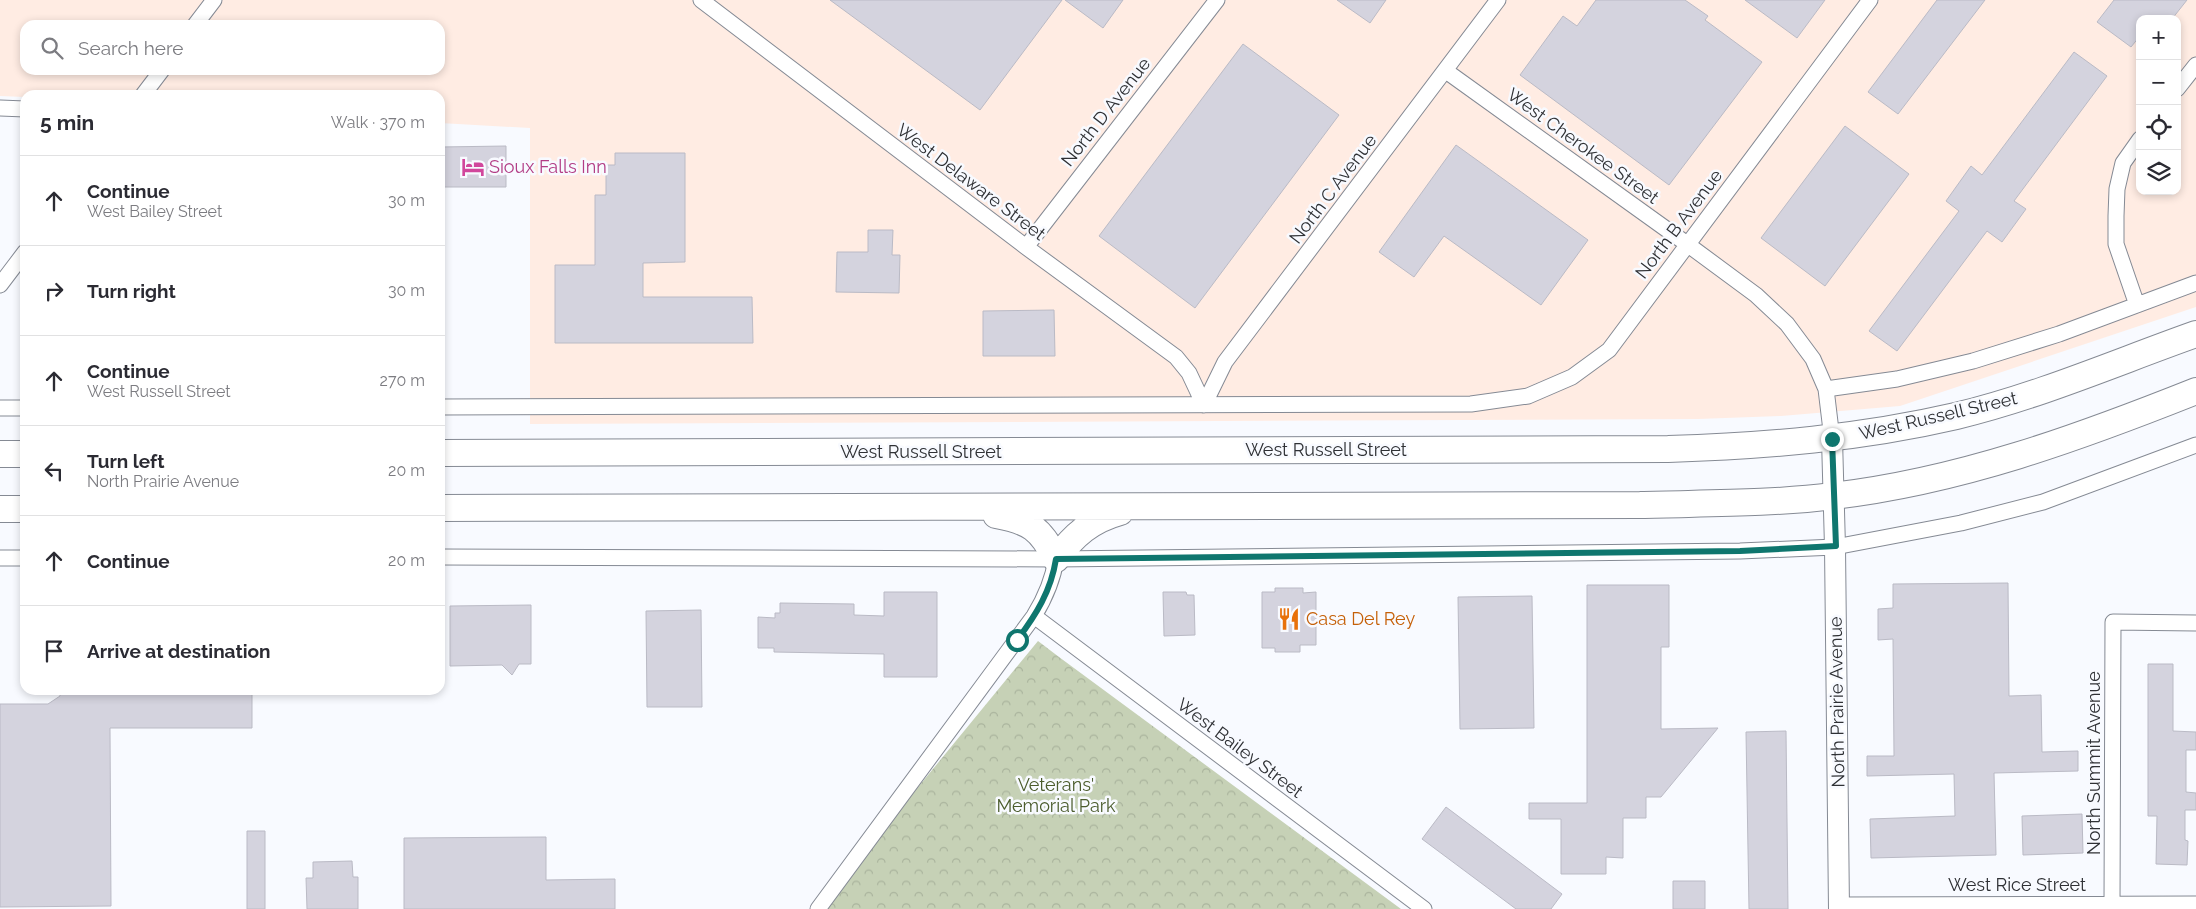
<!DOCTYPE html>
<html lang="en">
<head>
<meta charset="utf-8">
<style>
	:root { --surface:#fff; --page:#f2f2f3; --text:#2b2b33; --muted:#7c7c81; --line:#e1e1e2 }
	body { margin:0; font-family:Raleway,sans-serif; background:var(--page); color:var(--text) }
	.controls { position:absolute; right:15px; top:15px; display:grid; overflow:hidden; border-radius:10px; box-shadow:0 2px 8px #0003 }
	.controls button { width:45px; height:45px; display:grid; place-items:center; padding:0; border:0; border-bottom:1px solid var(--line); background:var(--surface); color:var(--text); font:25px sans-serif }
	.stop { position:absolute; width:15px; height:15px; margin:-11px; border:4px solid #0f766e; border-radius:50%; background:#fff }
	.stop.end { background:#0f766e; border-color:#fff; box-shadow:0 1px 5px #0008 }
	.list { margin:0; padding:0; list-style:none }
	h2 { display:flex; justify-content:space-between; align-items:center; height:65px; margin:0; padding:0 20px; font-size:21px }
	h2 small { font-size:16px; font-weight:400; color:var(--muted) }
	.list li { display:grid; grid-template-columns:32px 1fr auto; gap:15px; align-items:center; box-sizing:border-box; height:90px; padding:0 20px; border-top:1px solid var(--line) }
	.list b { display:block; font-size:19px; white-space:nowrap }
	.list p { margin:0; font-size:16px; white-space:nowrap; color:var(--muted) }
	.list em { font-size:16px; font-style:normal; color:var(--muted) }
	.icon { flex:none; width:28px; height:28px; fill:none; stroke:currentColor; stroke-width:2; stroke-linecap:round; stroke-linejoin:round }
	.map { position:relative; flex:none; width:2196px; height:909px; overflow:hidden }
	.search { position:absolute; background:var(--surface); box-shadow:0 2px 8px #0003; left:20px; top:20px; width:425px; height:55px; display:flex; align-items:center; gap:12px; box-sizing:border-box; padding:0 18px; border-radius:15px; color:var(--muted); font-size:19px }
	.panel { position:absolute; background:var(--surface); box-shadow:0 2px 8px #0003; left:20px; top:90px; width:425px; height:605px; border-radius:15px }
	.map>svg:first-child { display:block }
	.industrial { fill:#ffece3; fill-rule:evenodd }
	.park { fill:url(#park-crowns) }
	.building { fill:#d4d3de; stroke:#babac5 }
	.lines { fill:none; stroke-linecap:round; stroke-linejoin:round }
	.minor-casing { stroke:#858a94; stroke-width:17 }
	.tertiary-casing { stroke:#858a94; stroke-width:22 }
	.trunk-casing { stroke:#858a94; stroke-width:28 }
	.minor { stroke:#fff; stroke-width:15 }
	.tertiary { stroke:#fff; stroke-width:20 }
	.trunk { stroke:#fff; stroke-width:26 }
	.route { stroke:#0f766e; stroke-width:6 }
	.labels { text-anchor:middle; stroke-width:5; stroke-linejoin:round; paint-order:stroke }
	.street-label { font-size:18px; fill:#2f3135; stroke:#f8faff }
	.hotel-label { font-size:18px; fill:#b23c85; stroke:#f8faff; text-anchor:start }
	.food-label { font-size:18px; fill:#c56008; stroke:#f8faff; text-anchor:start }
	.park-label { font-size:18px; fill:#4b5c2d; stroke:#f8faff }
</style>
</head>
<body>
<div class="map">
<svg width="2196" height="909" viewBox="0 0 2196 909">
	<defs>
		<pattern id="park-crowns" width="20" height="18" patternUnits="userSpaceOnUse" patternTransform="scale(1.25)"><rect width="20" height="18" fill="#c6d1b6"/><path d="M2 6a3 3 0 1 1 6 0M12 15a3 3 0 1 1 6 0" fill="none" stroke="#aab49d"/></pattern>
	</defs>
	<rect width="100%" height="100%" fill="#f8faff"/>
	<path class="industrial" d="M 0,0 L 2196,0 L 2196,307 L 1900,406 L 1781,416 L 1698,419 L 530,424 L 530,128 L 440,123 L 440,95 L 25,95 L 25,97 L 0,96 ZM 2140,19 L 2177,19 L 2177,191 L 2140,191 ZM 25,25 L 440,25 L 440,70 L 25,70 Z"/>
	<path class="park" d="M 1038,641 L 1059,657 L 1401,909 L 818,909 Z"/>
	<path class="building" d="M 830,0 L 1062,0 L 980,110 Z
		M 1065,0 L 1123,0 L 1103,28 Z
		M 1337,0 L 1386,0 L 1370,23 Z
		M 1596,0 L 1685,0 L 1708,16 L 1705,20 L 1762,62 L 1669,185 L 1520,75 L 1563,16 L 1577,26 Z
		M 1745,0 L 1825,0 L 1797,38 Z
		M 1937,0 L 1985,0 L 1898,114 L 1868,92 Z
		M 2114,0 L 2187,0 L 2172,19 L 2140,19 L 2140,36 L 2131,47 L 2097,22 Z
		M 1243,44 L 1339,115 L 1195,308 L 1099,236 Z
		M 2074,52 L 2107,76 L 2014,201 L 2026,209 L 2002,242 L 1987,231 L 1897,351 L 1869,331 L 1959,211 L 1946,201 L 1971,166 L 1982,175 Z
		M 1845,126 L 1909,174 L 1825,286 L 1761,238 Z
		M 1456,145 L 1588,240 L 1541,305 L 1444,236 L 1414,277 L 1379,252 Z
		M 506,146 L 506,187 L 440,187 L 440,147 Z
		M 615,153 L 685,153 L 685,262 L 643,263 L 643,297 L 752,297 L 753,343 L 555,343 L 555,265 L 595,265 L 595,195 L 606,195 L 606,165 L 615,165 Z
		M 868,230 L 893,230 L 892,255 L 900,255 L 899,293 L 836,292 L 837,252 L 868,252 Z
		M 1054,310 L 1055,356 L 983,356 L 983,311 Z
		M 2008,583 L 2009,696 L 2041,695 L 2042,752 L 2078,751 L 2078,771 L 1994,773 L 1996,855 L 1871,858 L 1870,819 L 1955,816 L 1954,774 L 1867,776 L 1867,756 L 1894,756 L 1893,639 L 1878,640 L 1878,609 L 1893,608 L 1893,584 Z
		M 1587,585 L 1669,585 L 1669,647 L 1661,647 L 1661,729 L 1718,728 L 1661,797 L 1646,797 L 1646,818 L 1623,818 L 1623,858 L 1606,857 L 1606,874 L 1561,874 L 1561,819 L 1529,819 L 1529,803 L 1587,803 Z
		M 1275,588 L 1303,588 L 1303,593 L 1316,592 L 1316,645 L 1300,645 L 1300,652 L 1275,652 L 1275,648 L 1262,648 L 1262,592 L 1275,592 Z
		M 884,592 L 937,592 L 937,677 L 884,677 L 884,654 L 774,652 L 774,648 L 758,648 L 758,617 L 775,618 L 775,613 L 780,613 L 780,603 L 854,604 L 854,615 L 884,616 Z
		M 1163,592 L 1186,592 L 1187,595 L 1194,595 L 1195,635 L 1164,636 Z
		M 1532,596 L 1534,728 L 1460,729 L 1458,597 Z
		M 531,605 L 531,664 L 519,664 L 512,675 L 502,665 L 450,666 L 450,606 Z
		M 701,610 L 702,707 L 647,707 L 646,611 Z
		M 2148,664 L 2173,664 L 2173,731 L 2196,732 L 2196,750 L 2186,750 L 2186,792 L 2196,793 L 2196,810 L 2185,810 L 2185,840 L 2188,841 L 2187,865 L 2156,864 L 2157,816 L 2148,816 Z
		M 60,690 L 252,690 L 252,728 L 110,728 L 111,906 L 0,907 L 0,704 L 48,704 L 60,696 Z
		M 1786,731 L 1788,909 L 1749,909 L 1746,732 Z
		M 1446,807 L 1562,894 L 1551,909 L 1516,909 L 1422,839 Z
		M 2082,814 L 2083,853 L 2023,855 L 2022,816 Z
		M 247,831 L 265,831 L 265,909 L 247,909 Z
		M 546,837 L 546,880 L 615,879 L 615,909 L 404,909 L 404,838 Z
		M 352,861 L 353,877 L 358,877 L 358,909 L 307,909 L 306,878 L 313,878 L 313,862 Z
		M 1673,881 L 1705,881 L 1705,909 L 1673,909 Z"/>
	<g class="lines">
		<defs>
			<path id="minor" d="M 701,0 L 1026,247 L 1176,357 L 1189,373 L 1204,405
				M 195,25 L 214,0
				M 1446,71 L 1687,244 L 1756,295 L 1787,324 L 1813,359 L 1826,389 L 1832,439
				M 2177,89 L 2196,65
				M 143,95 L 162,70
				M 0,108 L 25,109
				M 1026,247 L 1217,0
				M 0,285 L 25,252
				M 2137,305 L 2116,244 L 2116,216 L 2117,189 L 2123,163 L 2140,139
				M 1826,389 L 1897,379 L 1973,361 L 2059,334 L 2196,283
				M 1204,405 L 1225,362 L 1498,0
				M 440,407 L 1471,404 L 1528,396 L 1572,377 L 1609,350 L 1870,0
				M 0,408 L 25,408
				M 440,557 L 1056,559 L 1740,551 L 1835,547 L 1961,523 L 2043,502 L 2196,445
				M 0,558 L 25,558
				M 1034,616 L 1424,909
				M 2112,903 L 2113,622 L 2196,623
				M 1839,905 L 2196,904
				M 818,909 L 1034,616 C 1045,598 1053,580 1056,559"/>
			<path id="tertiary" d="M 1832,439 L 1835,547 L 1839,909"/>
			<path id="trunk" d="M 440,453 L 1668,449 C 1766,446 1861,438 1956,416 C 2039,396 2117,362 2196,334
				M 0,454 L 25,454
				M 440,508 L 1640,505 C 1705,503 1769,504 1833,496 C 1960,481 2078,438 2196,391
				M 0,509 L 25,509
				M 996,515 C 1030,521 1041,529 1056,559 C 1074,535 1091,520 1120,512"/>
		</defs>
		<use href="#minor" class="minor-casing"/>
		<use href="#tertiary" class="tertiary-casing"/>
		<use href="#trunk" class="trunk-casing"/>
		<use href="#minor" class="minor"/>
		<use href="#tertiary" class="tertiary"/>
		<use href="#trunk" class="trunk"/>
	</g>
	<g class="lines">
		<path class="route" d="M 1017,640 C 1036,615 1051,591 1056,559 L 1740,551 L 1836,546 L 1832,439"/>
	</g>
	<defs>
		<symbol id="hotel-bare" viewBox="-9 -9 18 18"><path d="M-6-4.5h1.5V1H6V5H4.5V3h-9V5H-6ZM-4 0a1.8 1.8 0 1 1 3.6 0ZM.5 0V-2.5h3Q6-2.5 6 0Z" fill="#d1479c" stroke="#f8faff" stroke-width="2.5" paint-order="stroke"/></symbol>
		<symbol id="restaurant-bare" viewBox="-9 -9 18 18"><path d="M-5-6h1v4h1v-4h1v4h1v-4h1v5L-1.5 .5V6h-2V.5L-5-1ZM5-6V6H3V1.5H1.5Q1.5-4 5-6Z" fill="#e8710a" stroke="#f8faff" stroke-width="2.5" paint-order="stroke"/></symbol>
	</defs>
	<g fill-rule="evenodd">
		<use href="#hotel-bare" x="457" y="151" width="32" height="32"/>
		<use href="#restaurant-bare" x="1273" y="603" width="32" height="32"/>
	</g>
	<g class="labels">
		<g class="street-label">
			<text transform="translate(1106 112) rotate(-52)" y="6">North D Avenue</text>
			<text transform="translate(1583 146) rotate(36)" y="6">West Cherokee Street</text>
			<text transform="translate(971 182) rotate(37)" y="6">West Delaware Street</text>
			<text transform="translate(1333 189) rotate(-53)" y="6">North C Avenue</text>
			<text transform="translate(1679 224) rotate(-53)" y="6">North B Avenue</text>
			<text transform="translate(1938 416) rotate(-13)" y="6">West Russell Street</text>
			<text x="1326" y="456">West Russell Street</text>
			<text x="921" y="458">West Russell Street</text>
			<text transform="translate(1837 702) rotate(-91)" y="6">North Prairie Avenue</text>
			<text transform="translate(1240 748) rotate(37)" y="6">West Bailey Street</text>
			<text transform="translate(2094 763) rotate(-90)" y="6">North Summit Avenue</text>
			<text x="2017" y="891">West Rice Street</text>
		</g>
		<g class="hotel-label">
			<text x="489" y="173">Sioux Falls Inn</text>
		</g>
		<g class="food-label">
			<text x="1306" y="625">Casa Del Rey</text>
		</g>
		<g class="park-label">
			<text x="1056" y="791">Veterans'<tspan x="1056" dy="21">Memorial Park</tspan></text>
		</g>
	</g>
</svg>
<div class="controls">
<button>+</button>
<button>−</button>
<button><svg class="icon" aria-label="locate" viewBox="0 0 24 24"><circle cx="12" cy="12" r="6"/><path d="M12 2v4M12 18v4M2 12h4M18 12h4"/></svg></button>
<button><svg class="icon" aria-label="layers" viewBox="0 0 24 24"><path d="M12 4l9 5-9 5-9-5zM3 14l9 5 9-5"/></svg></button>
</div>
<div class="stop" style="left:1017px;top:640px"></div>
<div class="stop end" style="left:1832px;top:439px"></div>
<div class="search"><svg class="icon" aria-label="search" viewBox="0 0 24 24"><circle cx="10" cy="10" r="6"/><path d="M15 15l6 6"/></svg>Search here</div>
<section class="panel">
<h2>5 min<small>Walk · 370 m</small></h2>
<ul class="list">
<li><svg class="icon" aria-label="ahead" viewBox="0 0 24 24"><path d="M12 20V5M6 11l6-6 6 6"/></svg><div><b>Continue</b><p>West Bailey Street</p></div><em>30 m</em></li>
<li><svg class="icon" aria-label="right" viewBox="0 0 24 24"><path d="M7 20v-9h11M14 6l5 5-5 5"/></svg><div><b>Turn right</b></div><em>30 m</em></li>
<li><svg class="icon" aria-label="ahead" viewBox="0 0 24 24"><path d="M12 20V5M6 11l6-6 6 6"/></svg><div><b>Continue</b><p>West Russell Street</p></div><em>270 m</em></li>
<li><svg class="icon" aria-label="left" viewBox="0 0 24 24"><path d="M17 20v-9H6M10 6l-5 5 5 5"/></svg><div><b>Turn left</b><p>North Prairie Avenue</p></div><em>20 m</em></li>
<li><svg class="icon" aria-label="ahead" viewBox="0 0 24 24"><path d="M12 20V5M6 11l6-6 6 6"/></svg><div><b>Continue</b></div><em>20 m</em></li>
<li><svg class="icon" aria-label="arrive" viewBox="0 0 24 24"><path d="M6 21V4h12l-3 4 3 4H6"/></svg><div><b>Arrive at destination</b></div></li>
</ul>
</section>
</div>
</body>
</html>
